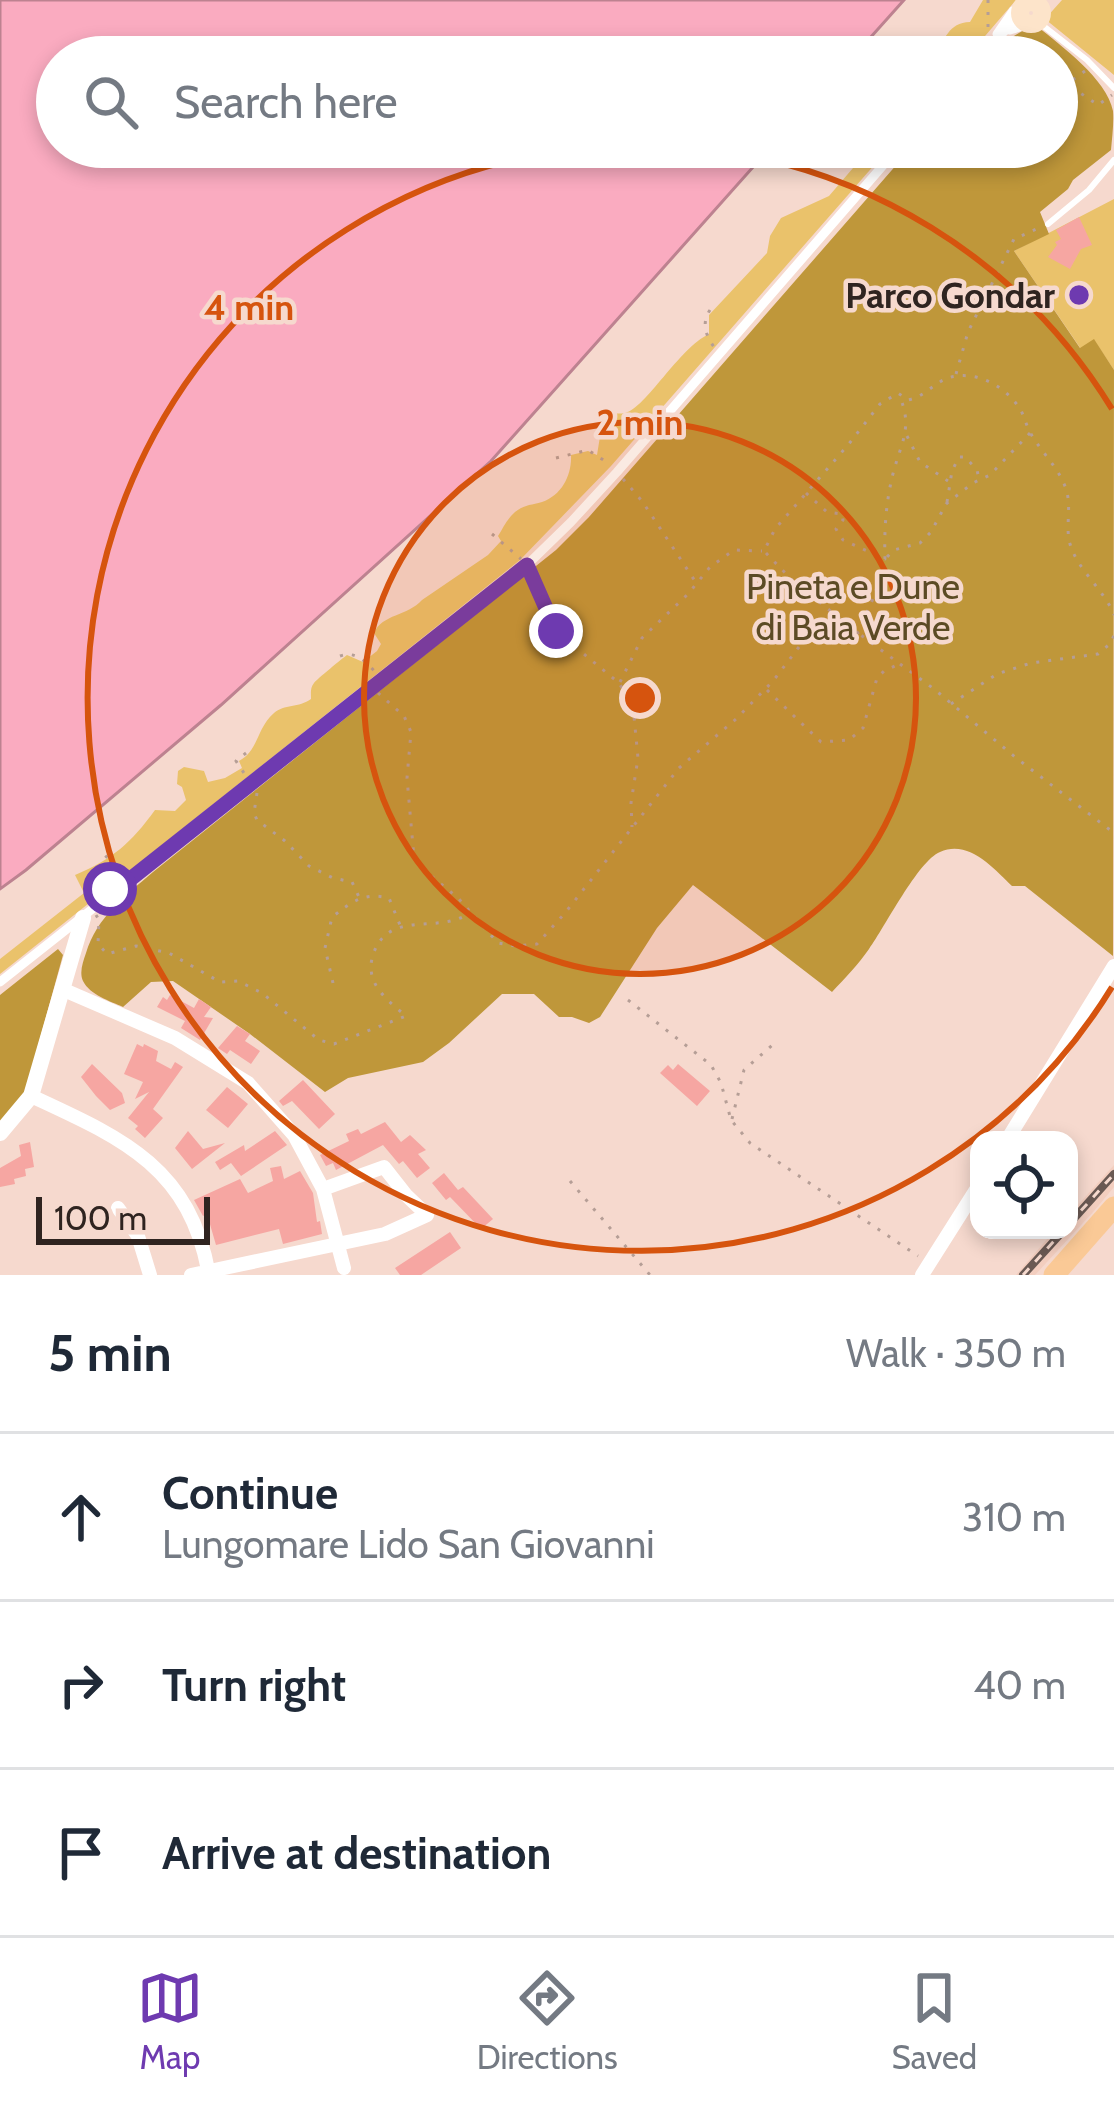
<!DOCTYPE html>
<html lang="en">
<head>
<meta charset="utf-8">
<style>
	:root { --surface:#fff; --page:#f6f6f7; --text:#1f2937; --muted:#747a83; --line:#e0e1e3; --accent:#6e3ab0 }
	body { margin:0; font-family:Cabin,sans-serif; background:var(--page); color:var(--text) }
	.controls { position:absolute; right:36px; bottom:36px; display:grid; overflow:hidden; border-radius:24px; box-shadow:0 6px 18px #0003 }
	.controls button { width:108px; height:108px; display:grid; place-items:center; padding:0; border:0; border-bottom:3px solid var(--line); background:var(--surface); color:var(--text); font:60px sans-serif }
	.scale { position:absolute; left:36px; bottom:30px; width:174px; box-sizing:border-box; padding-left:12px; border:6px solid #2f2420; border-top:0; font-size:33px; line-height:42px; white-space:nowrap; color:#2f2420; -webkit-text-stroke:9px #f6d9ce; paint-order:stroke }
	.stop { position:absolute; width:36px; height:36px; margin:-27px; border:9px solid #6e3ab0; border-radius:50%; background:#fff }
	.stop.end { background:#6e3ab0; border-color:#fff; box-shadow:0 3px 12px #0008 }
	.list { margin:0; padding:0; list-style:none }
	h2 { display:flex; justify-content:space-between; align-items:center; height:156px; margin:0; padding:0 48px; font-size:51px }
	h2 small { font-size:39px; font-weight:400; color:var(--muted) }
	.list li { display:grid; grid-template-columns:78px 1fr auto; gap:36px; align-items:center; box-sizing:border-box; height:168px; padding:0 48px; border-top:3px solid var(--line) }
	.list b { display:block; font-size:45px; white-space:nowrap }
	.list p { margin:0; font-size:39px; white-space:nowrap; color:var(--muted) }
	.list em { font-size:39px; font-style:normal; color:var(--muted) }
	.icon { flex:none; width:66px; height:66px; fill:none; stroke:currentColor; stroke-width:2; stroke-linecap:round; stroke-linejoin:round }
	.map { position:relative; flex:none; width:1114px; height:1275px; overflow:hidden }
	.search { position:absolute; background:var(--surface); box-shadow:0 6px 18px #0003; left:36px; right:36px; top:36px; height:132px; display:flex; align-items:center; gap:30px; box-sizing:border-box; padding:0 42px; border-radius:66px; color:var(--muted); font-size:45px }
	.sheet { height:660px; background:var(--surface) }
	nav { display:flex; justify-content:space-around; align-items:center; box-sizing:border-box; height:168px; border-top:3px solid var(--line); background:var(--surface); font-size:33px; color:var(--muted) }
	nav a { display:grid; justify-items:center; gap:6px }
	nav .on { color:var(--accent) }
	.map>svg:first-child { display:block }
	.built { fill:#f3cebf }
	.green { fill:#eac26b }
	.forest { fill:#bf973a }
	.water { fill:#faabc0; stroke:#bd8290; stroke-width:3 }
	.building { fill:#f6a6a2 }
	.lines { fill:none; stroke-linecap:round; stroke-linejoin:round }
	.path { stroke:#b59e96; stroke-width:3; stroke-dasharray:3 9; stroke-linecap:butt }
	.service { stroke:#fff; stroke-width:6 }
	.pedestrian { stroke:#fff; stroke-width:9 }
	.minor { stroke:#fff; stroke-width:14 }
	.tertiary { stroke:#fff; stroke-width:16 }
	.secondary { stroke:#fde4ca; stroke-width:18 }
	.primary { stroke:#fac996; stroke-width:21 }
	.rail-casing { stroke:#6a5953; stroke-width:8 }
	.rail { stroke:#f6d9ce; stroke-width:3; stroke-dasharray:9; stroke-linecap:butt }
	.route { stroke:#6e3ab0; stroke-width:15 }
	.ring { fill:none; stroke:#d6540e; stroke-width:6 }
	.poi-dot { fill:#6e3ab0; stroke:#f6d9ce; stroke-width:4.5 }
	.labels { text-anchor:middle; stroke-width:9; stroke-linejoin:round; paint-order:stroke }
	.poi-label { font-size:36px; font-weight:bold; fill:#2f2420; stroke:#f6d9ce; text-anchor:end }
	.park-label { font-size:36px; fill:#5c4b25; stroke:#f6d9ce }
	.centre { fill:#d6540e; stroke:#f6d9ce; stroke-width:6 }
	.ring-label { font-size:36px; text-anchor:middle; font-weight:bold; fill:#d6540e; stroke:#f6d9ce; stroke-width:9; stroke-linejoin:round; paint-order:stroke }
</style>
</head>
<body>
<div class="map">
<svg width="1114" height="1275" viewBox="0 0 1114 1275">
	<rect width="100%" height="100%" fill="#f6d9ce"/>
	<path class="built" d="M 1114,1165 L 1114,1187 L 1094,1211 L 1035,1275 L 1016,1275 L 1055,1230 L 1069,1230 L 1069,1215 Z"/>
	<path class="green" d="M 983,0 L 1016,0 L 967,57 L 935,57 C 945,39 948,23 970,22 Z
		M 1062,0 L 1114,0 L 1114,75 L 1045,19 Z
		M 871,147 L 890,147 L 611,466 L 520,560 L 0,974 L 0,959 L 84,893 L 75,875 C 113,859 131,843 155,810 L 175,811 L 186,800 L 182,787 L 177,784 L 178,771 L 184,767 L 204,771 L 208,782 L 225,778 L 242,768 L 239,761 C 259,750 256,729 274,713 C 284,704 299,708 311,699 C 311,693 310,688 314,683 C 317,679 343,658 347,655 L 363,662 L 377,651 L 381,644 L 374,633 C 382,614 408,616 422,600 L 488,555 L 501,541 L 498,536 C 503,528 507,519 515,512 C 524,505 531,505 542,502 C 562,495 572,475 571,455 L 588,451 L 597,455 L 603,418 L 606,413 C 608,413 623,414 625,413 C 646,408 679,348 709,334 L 709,315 L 767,253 L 770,236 L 781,218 L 829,196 Z
		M 1114,199 L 1114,370 L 1094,340 L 1081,349 L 1014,251 Z"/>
	<path class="forest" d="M 1037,26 C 1061,46 1107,79 1113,111 C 1114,123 1112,138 1111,150 L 1073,180 L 1068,189 L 1040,212 L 1049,234 L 1014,251 L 1080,348 L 1094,339 L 1114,370 L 1113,956 L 1025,886 L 1012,886 C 994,869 969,839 940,852 C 918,861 885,927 869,949 C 858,965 845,978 832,992 L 693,885 L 657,928 L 600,1017 L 589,1023 L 572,1017 L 559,1017 L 534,994 L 502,994 L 449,1043 L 423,1062 L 348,1078 L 325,1092 L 250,1034 L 173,981 L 151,982 L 123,1007 C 110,1001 90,995 83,981 C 79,972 83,962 86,953 C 97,917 125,896 153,872 L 556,550 L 589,517 L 912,147 L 1057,147 L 1057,57 L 989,57 C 1002,44 1018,30 1037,26 Z
		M 58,949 L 63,955 L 25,1093 L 0,1122 L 0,995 Z"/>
	<path class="water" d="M 0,0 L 904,0 L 853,57 L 57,57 L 57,147 L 771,147 L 491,461 L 221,705 L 26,870 L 0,889 Z"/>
	<path class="building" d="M 1079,217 L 1092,245 L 1081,249 L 1070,269 L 1048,257 L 1057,245 L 1055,242 L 1061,239 L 1056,230 Z
		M 170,995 L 194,1008 L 199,999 L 211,1007 L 204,1017 L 213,1018 L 200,1040 L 181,1028 L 185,1021 L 157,1007 L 163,997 L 167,1000 Z
		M 237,1026 L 250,1034 L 245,1041 L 260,1051 L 251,1064 L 230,1050 L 227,1054 L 218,1048 Z
		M 137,1044 L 143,1047 L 144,1044 L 158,1051 L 156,1061 L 171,1069 L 175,1062 L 183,1067 L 153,1109 L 163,1118 L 145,1138 L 135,1129 L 138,1126 L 128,1118 L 149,1092 L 135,1099 L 143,1082 L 124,1074 Z
		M 92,1064 L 122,1093 L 125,1103 L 110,1110 L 96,1096 L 81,1077 Z
		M 678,1064 L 710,1091 L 697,1106 L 660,1073 L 668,1065 L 673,1070 Z
		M 303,1080 L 335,1114 L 319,1129 L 292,1101 L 283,1106 L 279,1101 Z
		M 227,1087 L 248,1104 L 228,1128 L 206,1110 Z
		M 385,1122 L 401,1142 L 410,1135 L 426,1150 L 418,1154 L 430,1168 L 417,1178 L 403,1161 L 399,1164 L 383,1145 L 336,1170 L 333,1163 L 326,1166 L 320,1155 L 349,1141 L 346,1134 L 358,1129 L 361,1134 Z
		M 188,1131 L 203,1149 L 225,1143 L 192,1169 L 175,1148 Z
		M 275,1131 L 287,1145 L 241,1176 L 231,1163 L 220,1170 L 215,1162 L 244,1145 L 245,1151 Z
		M 30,1142 L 34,1167 L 25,1169 L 26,1176 L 14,1179 L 15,1184 L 0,1187 L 0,1168 L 21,1156 L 19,1145 Z
		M 281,1166 L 284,1179 L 300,1171 L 313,1193 L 317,1222 L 320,1221 L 322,1234 L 283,1244 L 279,1229 L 216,1245 L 207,1214 L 203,1216 L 194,1200 L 240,1179 L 248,1193 L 273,1181 L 270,1168 Z
		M 444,1173 L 458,1190 L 463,1187 L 493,1219 L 481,1229 L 450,1197 L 446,1200 L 432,1183 Z
		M 450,1232 L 461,1248 L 421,1275 L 400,1275 L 395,1268 Z"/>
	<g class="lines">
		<path class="path" d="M 988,0 L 988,28
			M 1085,71 L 1071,81 L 1070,86 L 1098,105 L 1112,95
			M 710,310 C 701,323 706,336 714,347
			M 956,374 L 968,332 L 1014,239 L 1041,227
			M 1030,433 L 990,475 L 973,483 L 946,504 L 931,532 L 920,543 L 894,550 L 885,559 L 875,594 L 858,633 L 793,581 L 764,551 L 775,529 L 848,445 L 880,404 L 898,393 L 908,400 C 928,396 936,378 957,376 C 981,373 1007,388 1020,409 C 1025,417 1026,426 1031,434 C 1042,453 1059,468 1066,489 C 1072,507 1065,527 1070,544 C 1078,571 1104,589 1114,615
			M 907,436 L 920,462 L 948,481
			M 556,458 L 588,450 L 608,463
			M 623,479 L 642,501 L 697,584
			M 806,493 L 827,512 L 842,514 L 843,520 L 836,529 L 843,540 L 885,559 C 884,530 886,499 894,470 C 902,441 913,426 899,395
			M 947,502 L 952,471 L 959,457 L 965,457 L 977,470 L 979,479
			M 492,534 L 521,559
			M 533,576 L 556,631 L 619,683 L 633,706 L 638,758 L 631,803 L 632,827
			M 340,656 C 356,650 367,663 377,674
			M 620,682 L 642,638 L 688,594 L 710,567 L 734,550 L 762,551
			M 767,690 L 821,742 L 849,740 L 863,728 L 877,678 L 884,671 L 899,664
			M 378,693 L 404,716 L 411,732 L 407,778 L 414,858 L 429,874 L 458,898 L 498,943 L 516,946 L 537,944 L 565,913 L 679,768 L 736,719 L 773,681 L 799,647 L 814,634 L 837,629 L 858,633 L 934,689 L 1015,757 L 1114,833
			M 951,704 L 997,674 L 1031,663 L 1098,654 L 1111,643 L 1114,635
			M 246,753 L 236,761 L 246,776
			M 257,793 L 254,813 L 257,820 L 285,841 L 309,866 L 333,878 L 352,882 L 359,897
			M 107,881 L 104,859 L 110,853
			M 96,915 L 99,920 L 98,944 L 107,954 L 136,946 L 169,953 L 220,982 L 238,981 L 262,993 L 319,1040 L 334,1044 L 406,1016 C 387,1000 364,983 373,955 C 388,908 440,935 469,913
			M 333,983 L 325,948 L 332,917 C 352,902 363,892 389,898 L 400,925
			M 628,1000 L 711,1065 L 721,1083 L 731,1120 L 750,1143 L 918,1256
			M 732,1119 L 744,1070 L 778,1040
			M 570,1181 L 650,1275"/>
		<path class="service" d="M 1037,21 L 1087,60 L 1114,88
			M 1048,224 L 1089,190 L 1114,160"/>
		<path class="pedestrian" d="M 1010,30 L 1029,24
			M 997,34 L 1013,11 L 1025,4
			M 979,57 C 992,42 1010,29 1020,12
			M 0,982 L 527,565 L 571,522 L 617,472 L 899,147"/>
		<path class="minor" d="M 64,990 L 175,1038 L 248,1083 L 294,1135 L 323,1189 L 344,1268
			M 31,1096 C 122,1138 190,1167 209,1275
			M 1007,1140 L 1114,966
			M 118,1208 L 138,1236 L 150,1275
			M 191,1275 L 385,1234 L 427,1215 L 406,1195 L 384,1167 L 323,1189
			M 922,1275 L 979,1185"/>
		<path class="tertiary" d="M 0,1133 L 31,1096 L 83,918"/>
		<path class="secondary" d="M1020 13a11 11 0 1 1 22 0a11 11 0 1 1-22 0Z"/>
		<path class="primary" d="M 1054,1275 L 1114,1207"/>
		<defs>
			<path id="rail" d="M 1069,1224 L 1114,1174
				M 1023,1275 L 1064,1230"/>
		</defs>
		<use href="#rail" class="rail-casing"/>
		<use href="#rail" class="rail"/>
	</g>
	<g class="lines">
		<path class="route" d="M 110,889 L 114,892 L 527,565 L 556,631"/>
	</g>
	<circle cx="640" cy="698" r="276" fill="#d6540e" fill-opacity=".12"/>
	<g class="ring">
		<circle cx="640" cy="698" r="276"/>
		<path d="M1112 987A553 553 0 1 1 592 147M688 147A553 553 0 0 1 1112 409"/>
	</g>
	<circle class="poi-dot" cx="1079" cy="295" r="12"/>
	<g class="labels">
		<g class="poi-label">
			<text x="1055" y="308">Parco Gondar</text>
		</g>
		<g class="park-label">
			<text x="853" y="599">Pineta e Dune<tspan x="853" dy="41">di Baia Verde</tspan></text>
		</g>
	</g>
	<circle cx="640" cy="698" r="18" class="centre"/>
	<g class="ring-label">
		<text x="249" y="320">4 min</text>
		<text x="640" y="435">2 min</text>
	</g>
</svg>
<div class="controls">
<button><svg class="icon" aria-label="locate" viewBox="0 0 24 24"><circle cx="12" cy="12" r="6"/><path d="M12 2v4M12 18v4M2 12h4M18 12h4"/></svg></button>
</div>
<div class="scale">100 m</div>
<div class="stop" style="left:110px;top:889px"></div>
<div class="stop end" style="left:556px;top:631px"></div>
<div class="search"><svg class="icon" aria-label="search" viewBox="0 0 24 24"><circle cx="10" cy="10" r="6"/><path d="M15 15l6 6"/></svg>Search here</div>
</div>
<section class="sheet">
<h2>5 min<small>Walk · 350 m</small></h2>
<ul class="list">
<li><svg class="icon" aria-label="ahead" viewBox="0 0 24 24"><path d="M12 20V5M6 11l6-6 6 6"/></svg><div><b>Continue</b><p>Lungomare Lido San Giovanni</p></div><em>310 m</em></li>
<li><svg class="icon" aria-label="right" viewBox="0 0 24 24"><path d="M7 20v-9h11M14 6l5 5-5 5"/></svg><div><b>Turn right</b></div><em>40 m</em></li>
<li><svg class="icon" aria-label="arrive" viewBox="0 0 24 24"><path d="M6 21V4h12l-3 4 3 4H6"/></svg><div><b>Arrive at destination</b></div></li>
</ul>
</section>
<nav>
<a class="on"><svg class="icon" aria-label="map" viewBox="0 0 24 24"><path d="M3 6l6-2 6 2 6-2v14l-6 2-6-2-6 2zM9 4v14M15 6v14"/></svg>Map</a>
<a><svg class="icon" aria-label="directions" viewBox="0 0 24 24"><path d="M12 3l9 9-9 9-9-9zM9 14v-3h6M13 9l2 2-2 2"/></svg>Directions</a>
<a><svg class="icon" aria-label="saved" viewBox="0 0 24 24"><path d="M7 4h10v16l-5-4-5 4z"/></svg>Saved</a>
</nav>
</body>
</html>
